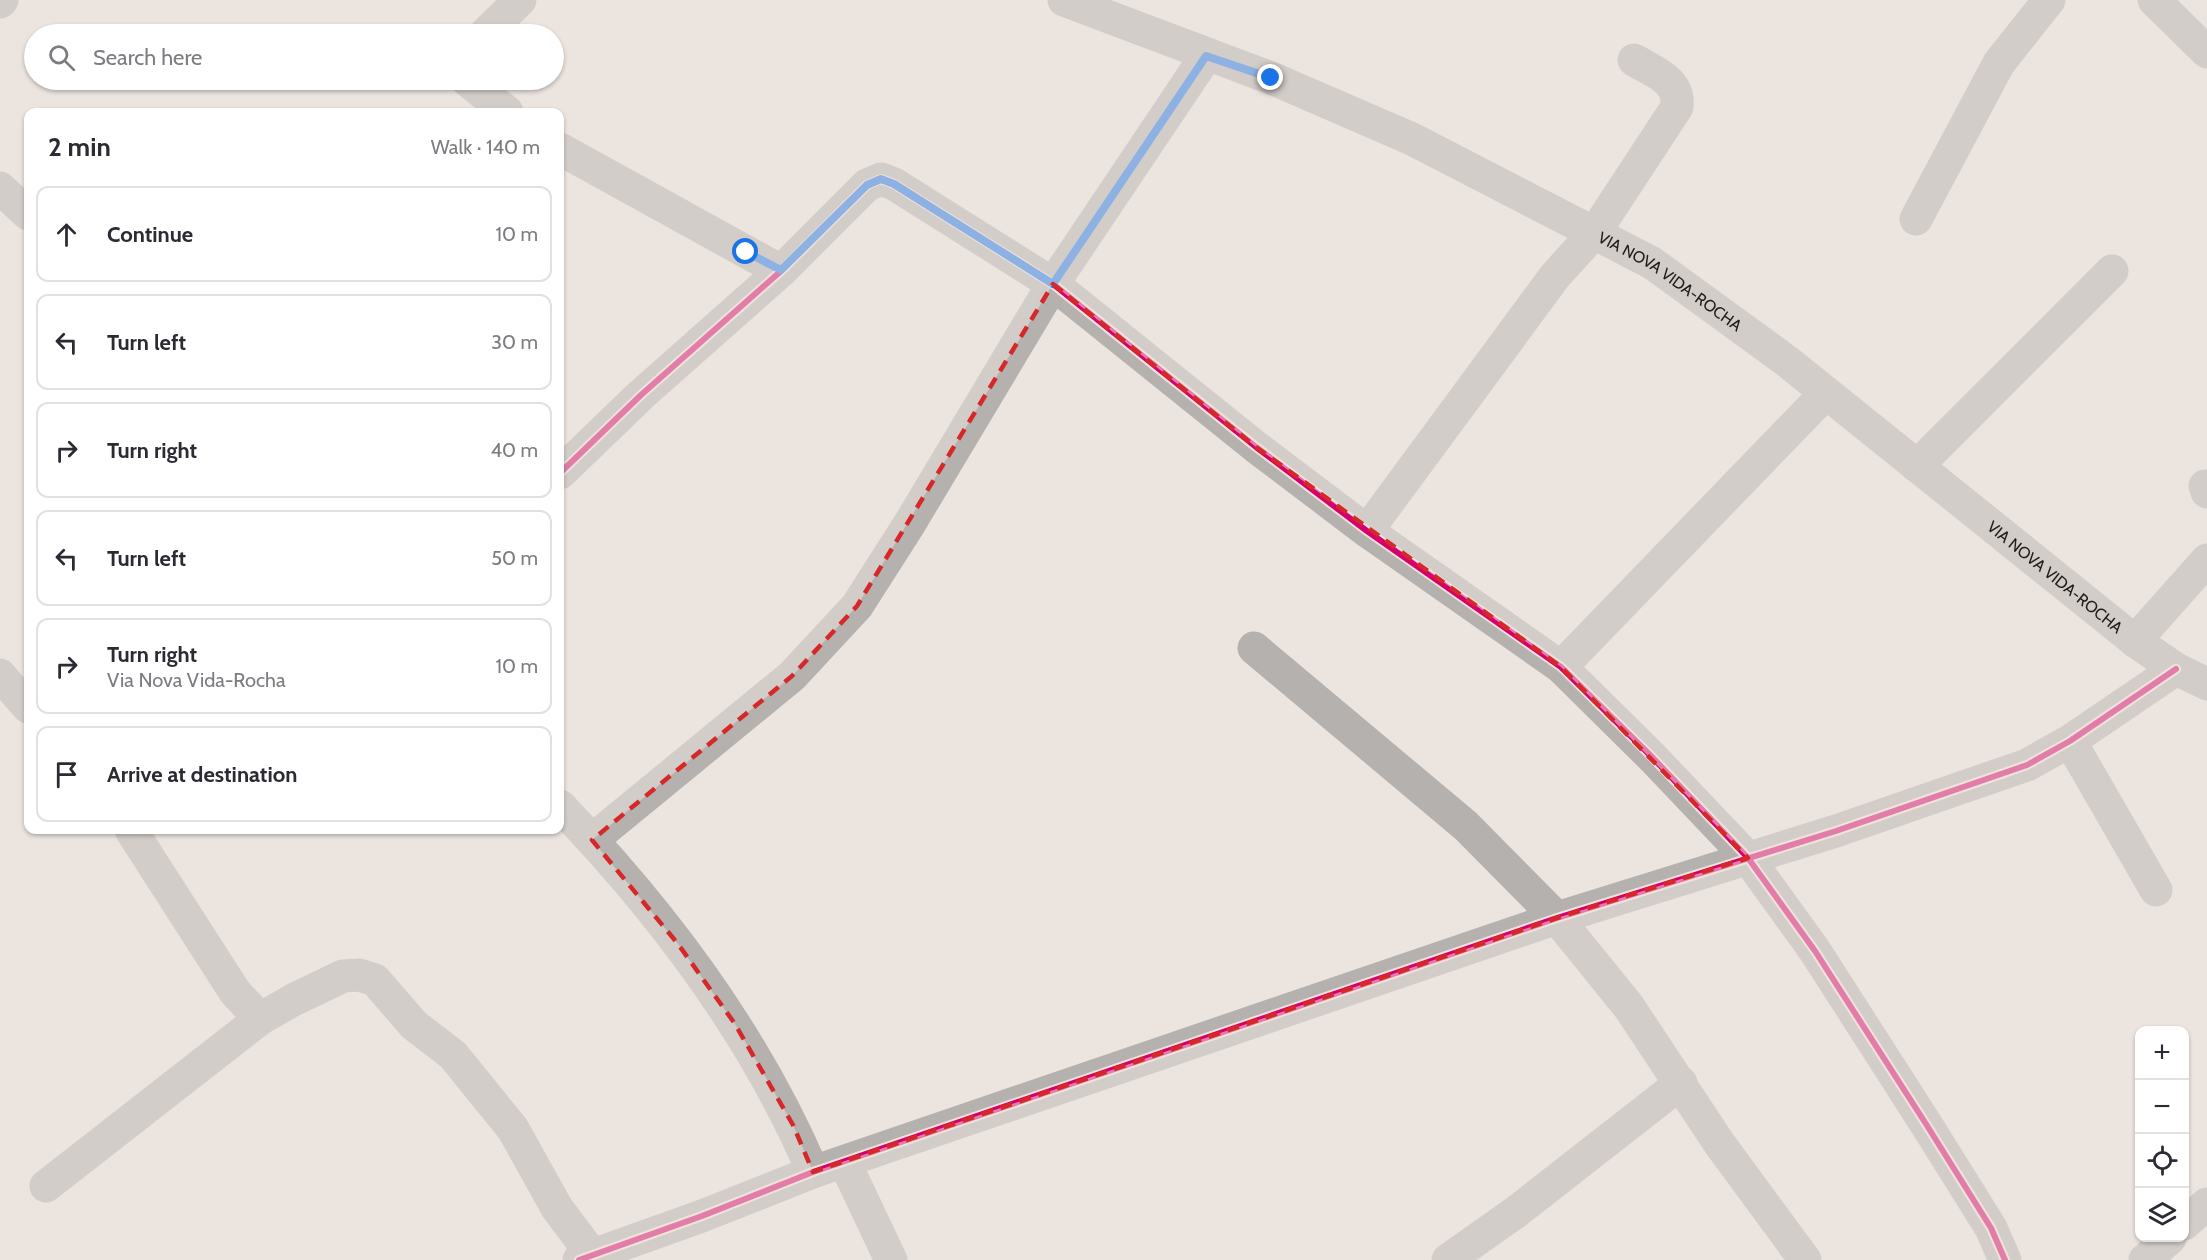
<!DOCTYPE html>
<html lang="en">
<head>
<meta charset="utf-8">
<style>
	:root { --surface:#fff; --page:#f7f7f7; --text:#2b2b33; --muted:#7c7c81; --line:#e1e1e2 }
	body { margin:0; font-family:Cabin,sans-serif; background:var(--page); color:var(--text) }
	.controls { position:absolute; right:18px; bottom:18px; display:grid; overflow:hidden; border-radius:12px; box-shadow:0 2px 4px #0004 }
	.controls button { width:54px; height:54px; display:grid; place-items:center; padding:0; border:0; border-bottom:2px solid var(--line); background:var(--surface); color:var(--text); font:30px sans-serif }
	.stop { position:absolute; width:18px; height:18px; margin:-14px; border:4px solid #1a73e8; border-radius:50%; background:#fff }
	.stop.end { background:#1a73e8; border-color:#fff; box-shadow:0 2px 6px #0008 }
	.list { margin:0; padding:0; list-style:none }
	h2 { display:flex; justify-content:space-between; align-items:center; height:78px; margin:0; padding:0 24px; font-size:26px }
	h2 small { font-size:20px; font-weight:400; color:var(--muted) }
	.list li { display:grid; grid-template-columns:39px 1fr auto; gap:18px; align-items:center; box-sizing:border-box; height:96px; margin:0 12px 12px; padding:0 12px; border:2px solid var(--line); border-radius:12px }
	.list b { display:block; font-size:22px; white-space:nowrap }
	.list p { margin:0; font-size:20px; white-space:nowrap; color:var(--muted) }
	.list em { font-size:20px; font-style:normal; color:var(--muted) }
	.icon { flex:none; width:33px; height:33px; fill:none; stroke:currentColor; stroke-width:2; stroke-linecap:round; stroke-linejoin:round }
	.map { position:relative; flex:none; width:2207px; height:1260px; overflow:hidden }
	.search { position:absolute; background:var(--surface); box-shadow:0 2px 4px #0004; left:24px; top:24px; width:540px; height:66px; display:flex; align-items:center; gap:15px; box-sizing:border-box; padding:0 21px; border-radius:33px; color:var(--muted); font-size:22px }
	.panel { position:absolute; background:var(--surface); box-shadow:0 2px 4px #0004; left:24px; top:108px; width:540px; height:726px; border-radius:12px }
	.map>svg:first-child { display:block }
	.lines { fill:none; stroke-linecap:round; stroke-linejoin:round }
	.street { stroke:#b4b1af; stroke-width:33 }
	.cycleway-casing { stroke:#f1e3da; stroke-width:10 }
	.cycleway { stroke:#d6006c; stroke-width:6 }
	.route { stroke:#1a73e8; stroke-width:8 }
	.marked { fill:none; stroke:#d62828; stroke-width:4.5; stroke-dasharray:12 8; stroke-linejoin:round }
	.labels { text-anchor:middle; stroke-width:4.5; stroke-linejoin:round; paint-order:stroke }
	.street-label { font-size:16px; fill:#211c19; stroke:#f1e3da }
</style>
</head>
<body>
<div class="map">
<svg width="2207" height="1260" viewBox="0 0 2207 1260">
	<rect width="100%" height="100%" fill="#ece4df"/>
	<g class="lines">
		<g class="street">
			<path id="s1" d="M 1064,0 L 1271,78 L 1412,139 L 1652,263 L 1788,362 L 2135,641 L 2176,669 L 2207,684"/>
			<path d="M 2154,0 L 2207,52"/>
			<path d="M 0,2 L 2,0"/>
			<path d="M 485,34 L 520,0"/>
			<path d="M 467,80 L 507,112"/>
			<path d="M 560,149 L 781,271"/>
			<path d="M 0,188 L 28,214"/>
			<path d="M 1916,219 L 1999,63 L 2049,0"/>
			<path d="M 1917,466 L 2112,271"/>
			<path d="M 560,473 L 641,395 L 781,271 L 867,185 L 881,179 L 894,184 L 1053,284 L 1256,447 L 1367,531 L 1561,667 L 1653,758 L 1748,858 L 1815,951 L 1926,1124 L 1991,1228 L 2005,1260"/>
			<path d="M 2205,486 L 2207,492"/>
			<path d="M 1367,531 L 1555,276 L 1595,232 L 1677,107 C 1680,80 1654,72 1634,60"/>
			<path d="M 2135,641 L 2207,560"/>
			<path d="M 1254,648 L 1466,826 L 1557,918 L 1629,1007 L 1719,1143 L 1805,1260"/>
			<path d="M 1561,667 L 1826,393"/>
			<path d="M 0,675 L 28,707"/>
			<path d="M 2070,741 L 2156,890"/>
			<path d="M 560,806 C 662,912 755,1036 813,1172"/>
			<path d="M 131,830 L 235,992 L 260,1019"/>
			<path d="M 592,840 L 792,676 L 857,606 L 910,523 L 1053,284 L 1206,56"/>
			<path d="M 845,1163 L 891,1260"/>
			<path d="M 46,1186 L 260,1019 L 293,1000 L 343,976 L 359,975 L 375,980 L 414,1025 L 453,1055 L 513,1129 L 557,1208 L 596,1260"/>
			<path d="M 2184,1224 L 2207,1204"/>
			<path d="M 579,1260 L 702,1216 L 813,1172 L 1557,918 L 1836,831 L 2027,765 L 2070,741 L 2176,669"/>
			<path d="M 1448,1260 L 1516,1212 L 1681,1083"/>
			<path d="M 2145,1260 L 2170,1238"/>
		</g>
		<defs>
			<path id="cycleway" d="M 560,473 L 641,395 L 781,271 L 867,185 L 881,179 L 894,184 L 1053,284 L 1256,447 L 1367,531 L 1561,667 L 1653,758 L 1748,858 L 1815,951 L 1926,1124 L 1991,1228 L 2005,1260
				M 579,1260 L 702,1216 L 813,1172 L 1557,918 L 1836,831 L 2027,765 L 2070,741 L 2176,669"/>
		</defs>
		<use href="#cycleway" class="cycleway-casing"/>
		<use href="#cycleway" class="cycleway"/>
	</g>
	<g class="lines">
		<path class="route" d="M 746,252 L 781,270 L 867,185 L 881,179 L 894,184 L 1053,284 L 1206,56 L 1271,78"/>
	</g>
	<path d="M0 0H2207V1260H0ZM 1053,284 L 1256,447 L 1561,667 L 1748,858 L 1557,918 L 813,1172 L 793,1125 L 735,1024 L 678,944 L 592,840 L 792,676 L 857,606 Z" fill="#ece4df" fill-opacity=".55" fill-rule="evenodd"/>
	<path class="marked" d="M 1053,284 L 1256,447 L 1561,667 L 1748,858 L 1557,918 L 813,1172 L 793,1125 L 735,1024 L 678,944 L 592,840 L 792,676 L 857,606 Z"/>
	<g class="labels">
		<g class="street-label">
			<text dy="6" stroke="none"><textPath href="#s1" startOffset="670">VIA NOVA VIDA-ROCHA</textPath></text>
			<text dy="6" stroke="none"><textPath href="#s1" startOffset="1156">VIA NOVA VIDA-ROCHA</textPath></text>
		</g>
	</g>
</svg>
<div class="controls">
<button>+</button>
<button>−</button>
<button><svg class="icon" aria-label="locate" viewBox="0 0 24 24"><circle cx="12" cy="12" r="6"/><path d="M12 2v4M12 18v4M2 12h4M18 12h4"/></svg></button>
<button><svg class="icon" aria-label="layers" viewBox="0 0 24 24"><path d="M12 4l9 5-9 5-9-5zM3 14l9 5 9-5"/></svg></button>
</div>
<div class="stop" style="left:746px;top:252px"></div>
<div class="stop end" style="left:1271px;top:78px"></div>
<div class="search"><svg class="icon" aria-label="search" viewBox="0 0 24 24"><circle cx="10" cy="10" r="6"/><path d="M15 15l6 6"/></svg>Search here</div>
<section class="panel">
<h2>2 min<small>Walk · 140 m</small></h2>
<ul class="list">
<li><svg class="icon" aria-label="ahead" viewBox="0 0 24 24"><path d="M12 20V5M6 11l6-6 6 6"/></svg><div><b>Continue</b></div><em>10 m</em></li>
<li><svg class="icon" aria-label="left" viewBox="0 0 24 24"><path d="M17 20v-9H6M10 6l-5 5 5 5"/></svg><div><b>Turn left</b></div><em>30 m</em></li>
<li><svg class="icon" aria-label="right" viewBox="0 0 24 24"><path d="M7 20v-9h11M14 6l5 5-5 5"/></svg><div><b>Turn right</b></div><em>40 m</em></li>
<li><svg class="icon" aria-label="left" viewBox="0 0 24 24"><path d="M17 20v-9H6M10 6l-5 5 5 5"/></svg><div><b>Turn left</b></div><em>50 m</em></li>
<li><svg class="icon" aria-label="right" viewBox="0 0 24 24"><path d="M7 20v-9h11M14 6l5 5-5 5"/></svg><div><b>Turn right</b><p>Via Nova Vida-Rocha</p></div><em>10 m</em></li>
<li><svg class="icon" aria-label="arrive" viewBox="0 0 24 24"><path d="M6 21V4h12l-3 4 3 4H6"/></svg><div><b>Arrive at destination</b></div></li>
</ul>
</section>
</div>
</body>
</html>
